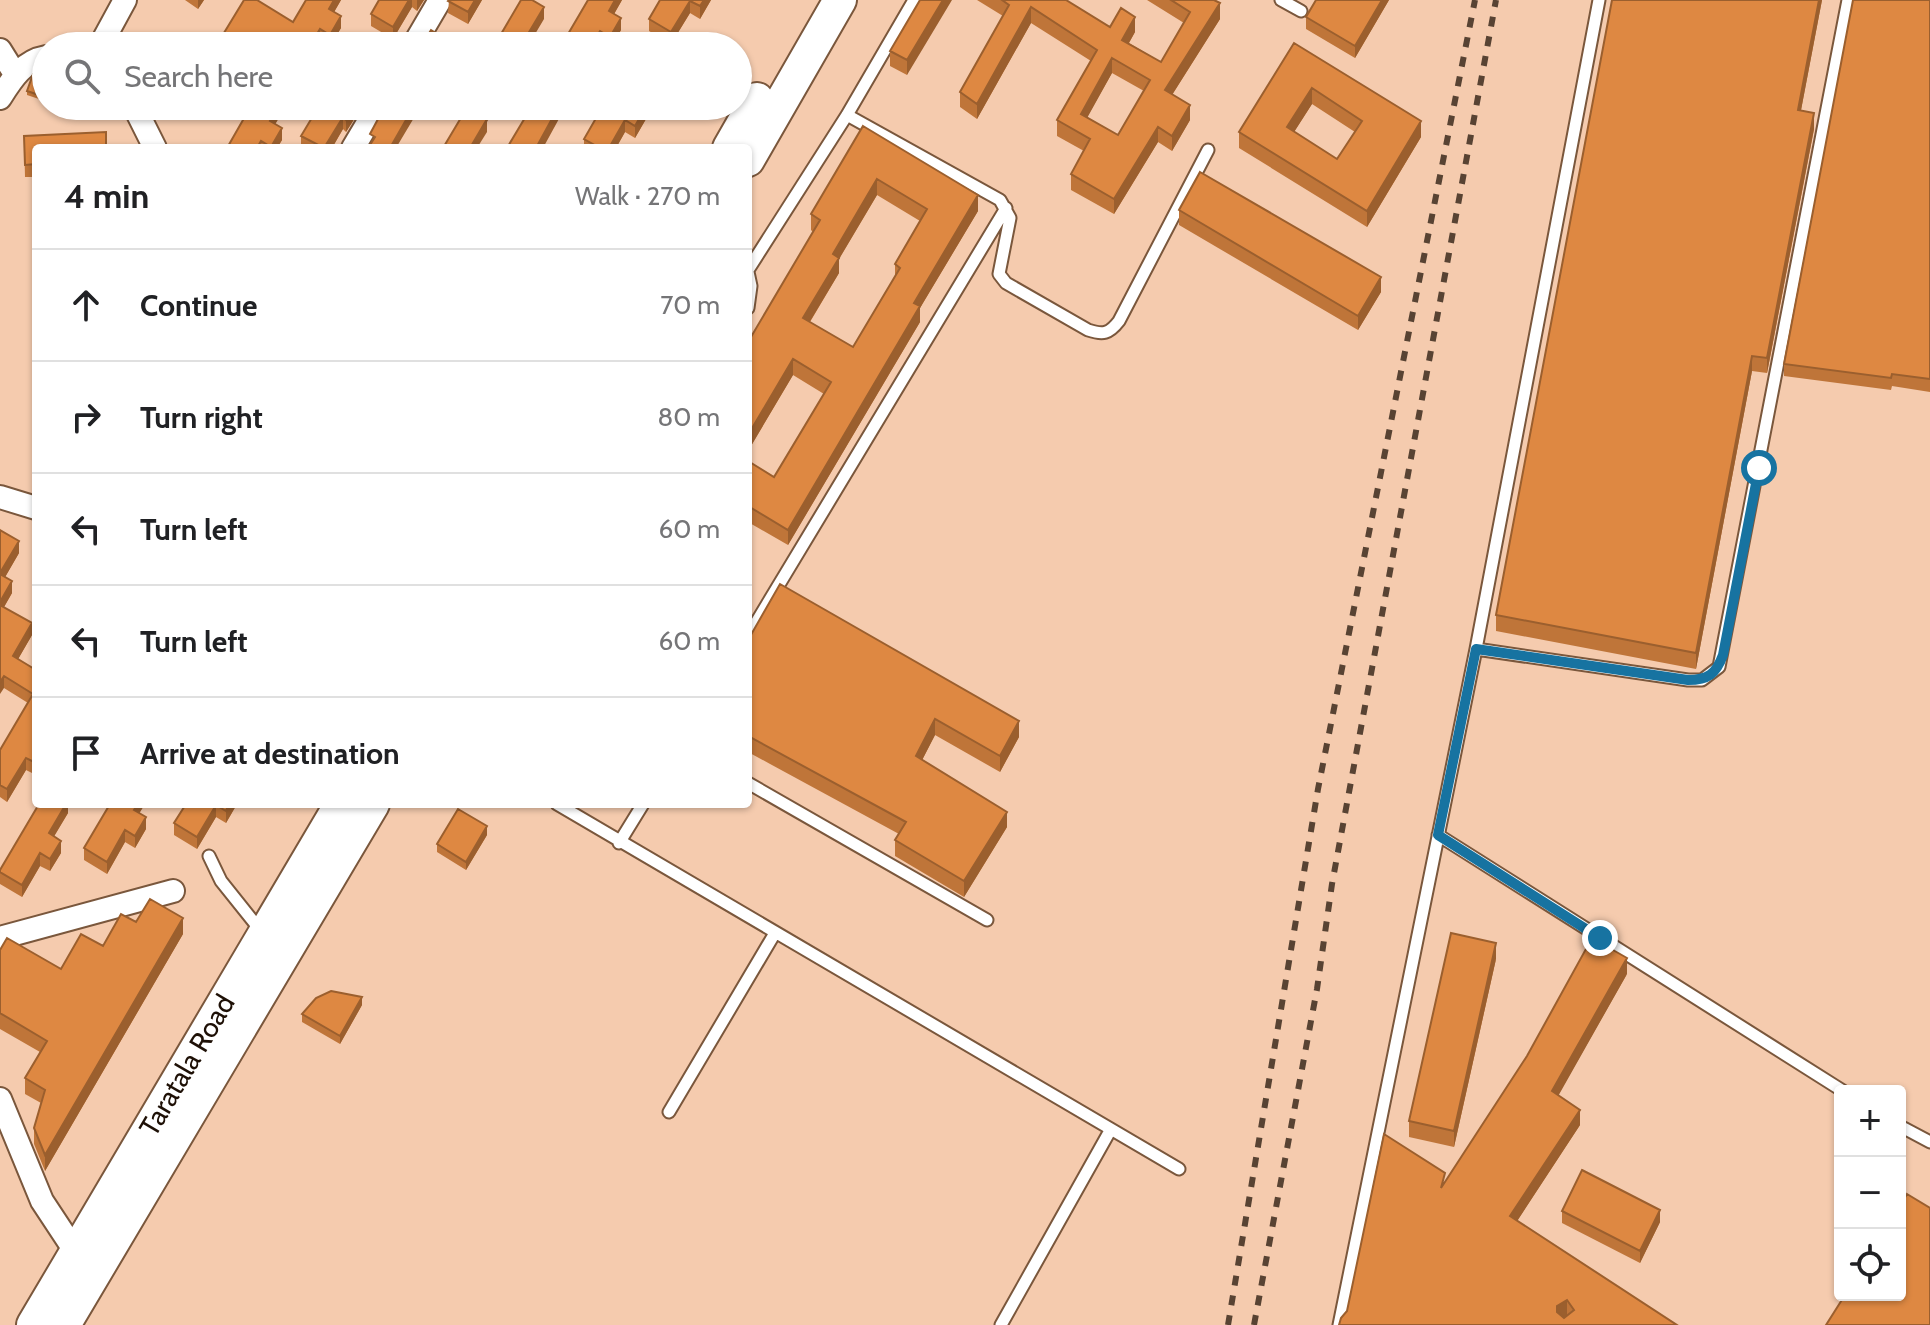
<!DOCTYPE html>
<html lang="en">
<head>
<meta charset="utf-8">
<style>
	:root { --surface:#fff; --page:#f6f6f6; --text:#202124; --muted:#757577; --line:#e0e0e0 }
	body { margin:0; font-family:Cabin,sans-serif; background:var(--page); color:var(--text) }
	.controls { position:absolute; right:24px; bottom:24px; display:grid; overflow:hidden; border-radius:8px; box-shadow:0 2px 6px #0004 }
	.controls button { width:72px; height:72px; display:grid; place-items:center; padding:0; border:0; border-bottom:2px solid var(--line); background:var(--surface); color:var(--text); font:40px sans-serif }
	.stop { position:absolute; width:24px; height:24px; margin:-18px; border:6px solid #1773a1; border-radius:50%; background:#fff }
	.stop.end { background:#1773a1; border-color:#fff; box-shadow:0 2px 8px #0008 }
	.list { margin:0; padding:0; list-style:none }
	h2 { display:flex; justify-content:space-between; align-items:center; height:104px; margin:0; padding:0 32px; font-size:34px }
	h2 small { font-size:26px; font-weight:400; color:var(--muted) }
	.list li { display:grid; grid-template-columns:52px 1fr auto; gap:24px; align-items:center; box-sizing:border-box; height:112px; padding:0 32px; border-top:2px solid var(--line) }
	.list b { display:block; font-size:30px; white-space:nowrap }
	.list em { font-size:26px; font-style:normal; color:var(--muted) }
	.icon { flex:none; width:44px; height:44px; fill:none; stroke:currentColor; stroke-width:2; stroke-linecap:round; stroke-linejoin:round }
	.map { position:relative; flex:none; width:1930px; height:1325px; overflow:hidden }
	.search { position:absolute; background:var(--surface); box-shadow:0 2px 6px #0004; left:32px; top:32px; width:720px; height:88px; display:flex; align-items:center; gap:20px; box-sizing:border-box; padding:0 28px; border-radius:44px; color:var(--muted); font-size:30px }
	.panel { position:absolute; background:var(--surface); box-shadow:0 2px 6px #0004; left:32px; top:144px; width:720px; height:664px; border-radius:8px }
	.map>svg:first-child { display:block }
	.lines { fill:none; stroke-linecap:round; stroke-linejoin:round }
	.service-casing { stroke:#7a573c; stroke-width:15 }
	.minor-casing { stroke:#7a573c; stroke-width:26 }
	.secondary-casing { stroke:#7a573c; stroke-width:36 }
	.service { stroke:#fff; stroke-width:11 }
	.minor { stroke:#fff; stroke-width:22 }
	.secondary { stroke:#fff; stroke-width:32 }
	.rail { stroke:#584333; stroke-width:6; stroke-dasharray:10 10; stroke-linecap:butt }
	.wall { fill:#bf7539; fill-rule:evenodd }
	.shaded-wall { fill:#9b5f2e }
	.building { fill:#de8842; stroke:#9b5f2e; stroke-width:2; fill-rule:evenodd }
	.route { stroke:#1773a1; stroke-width:10 }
	.labels { text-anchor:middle; stroke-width:6; stroke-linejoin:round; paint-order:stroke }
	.street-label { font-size:28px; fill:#1e1006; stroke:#f5cbae }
</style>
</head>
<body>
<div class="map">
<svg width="1930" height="1325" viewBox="0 0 1930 1325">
	<rect width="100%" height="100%" fill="#f5cbae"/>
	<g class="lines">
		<defs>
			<path id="service" d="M 1281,0 L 1301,11
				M 847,115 L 1000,200 L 1010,218 L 999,274 L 1006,283 L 1088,330 C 1103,335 1109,334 1119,321 L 1208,150
				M 748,270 L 847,115 L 914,0
				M 748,272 L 751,286 L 748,308
				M 748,636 L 1006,208
				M 1476,649 L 1688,680 L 1702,680 L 1719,667 L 1848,0
				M 748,783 L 987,920
				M 557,804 L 1179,1169
				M 1438,835 L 1843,1091
				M 619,843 L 643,804
				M 209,856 L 221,881 L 261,931
				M 669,1112 L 775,933
				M 1900,1126 L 1930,1142
				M 1001,1325 L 1111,1129
				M 1339,1325 L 1476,649 L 1599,0"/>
			<path id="minor" d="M 100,46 L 125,0
				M 413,46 L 440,0
				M 0,50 L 15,74
				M 0,98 C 12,79 23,61 46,57
				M 134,106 L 155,148
				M 353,148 L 378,106
				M 0,497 L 36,508
				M 0,938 L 173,891
				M 0,1099 L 42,1201 L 75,1251"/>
			<g id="secondary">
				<path d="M 729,148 L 757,99"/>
				<path d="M 748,160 L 840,0"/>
				<path id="s1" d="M 33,1325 L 341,804"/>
				<path d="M 64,1325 L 373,804"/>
			</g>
		</defs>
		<use href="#service" class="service-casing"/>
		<use href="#minor" class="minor-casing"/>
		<use href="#secondary" class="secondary-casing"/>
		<use href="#service" class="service"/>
		<use href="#minor" class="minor"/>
		<use href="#secondary" class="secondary"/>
		<path class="rail" d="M 1228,1325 L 1318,789 L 1475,0
			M 1254,1325 L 1317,989 L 1332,884 L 1496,0"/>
	</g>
	<path class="wall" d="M 185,0 L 204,0 L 198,9 Z
		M 306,0 L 341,0 L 334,12 L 341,28 L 330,46 L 328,46 L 320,41 L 317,46 L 216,46 L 293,22 Z
		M 379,0 L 424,0 L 417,11 L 412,7 L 393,39 L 371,26 L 371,14 Z
		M 449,0 L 482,0 L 468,24 L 448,13 Z
		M 588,0 L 622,0 L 614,14 L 621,30 L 611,46 L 605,46 L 600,43 Z
		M 660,0 L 711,0 L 700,19 L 690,13 L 671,44 L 649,31 L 649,19 Z
		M 920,0 L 907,75 L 890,66 L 890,51 Z
		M 977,0 L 1066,0 L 1110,27 L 1135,32 L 1129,43 L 1161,62 L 1184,23 L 1147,0 L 1214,0 L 1220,19 L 1172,95 L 1190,120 L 1172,151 L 1158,142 L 1114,214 L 1071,190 L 1071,174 L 1084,151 L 1057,136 L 1057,120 L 1091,61 L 1031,23 L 977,119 L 960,107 L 960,92 L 1003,16 ZM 1112,73 L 1144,91 L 1118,135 L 1087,117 Z
		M 1316,0 L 1389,0 L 1355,58 L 1306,29 L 1306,17 Z
		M 1612,0 L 1822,0 L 1801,110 L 1814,129 L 1767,373 L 1752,371 L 1696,669 L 1496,631 L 1496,615 Z
		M 1930,0 L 1930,392 L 1892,386 L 1891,390 L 1784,376 L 1784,364 Z
		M 1294,43 L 1421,137 L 1367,227 L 1239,148 L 1239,132 ZM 1312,104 L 1355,132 L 1337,159 L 1294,132 Z
		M 46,76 L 46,86 L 42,100 L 27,95 L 27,91 Z
		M 251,106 L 286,106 L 275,124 L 282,140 L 277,148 L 227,148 Z
		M 358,106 L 358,113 L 346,132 L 343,129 L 332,148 L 301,148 L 301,136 Z
		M 422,106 L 434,106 L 431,111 Z
		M 603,106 L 646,119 L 635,138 L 625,132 L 616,148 L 584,148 L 584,139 Z
		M 863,126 L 978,211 L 920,308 L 920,322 L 788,545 L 748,522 L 748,461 L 774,477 L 824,394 L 793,375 L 748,451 L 748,342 L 813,232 L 811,230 L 811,214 ZM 877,195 L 920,221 L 895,264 L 895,277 L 853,347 L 810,322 L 839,273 L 839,259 Z
		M 24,136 L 36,148 L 36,177 L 25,177 Z
		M 1179,210 L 1381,292 L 1358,330 L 1179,225 Z
		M 0,530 L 19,553 L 5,577 L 12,593 L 4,607 L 32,635 L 18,659 L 36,670 L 36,775 L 26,770 L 7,802 L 0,797 L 0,750 L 28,703 L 4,688 Z
		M 748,640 L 1019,737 L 1000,772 L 935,735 L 922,760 L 1007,827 L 964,897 L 895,856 L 895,840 L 899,834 L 748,752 Z
		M 68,804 L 68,813 L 54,836 L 61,853 L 50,871 L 40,866 L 22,897 L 0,884 L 0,870 Z
		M 110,804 L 145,804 L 139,813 L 146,829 L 135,848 L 125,842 L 107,874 L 84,860 L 84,848 Z
		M 186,804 L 237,804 L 226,823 L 216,817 L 197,849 L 174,835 L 174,823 Z
		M 487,835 L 466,870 L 437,852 L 437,844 Z
		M 136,922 L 183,934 L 45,1171 L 34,1144 L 34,1128 L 41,1103 L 25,1094 L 25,1078 L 40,1052 L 0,1029 L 0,950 L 61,969 L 103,946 Z
		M 1496,959 L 1454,1147 L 1409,1137 L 1409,1121 Z
		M 1627,974 L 1558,1095 L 1580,1125 L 1517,1221 L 1677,1325 L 1347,1311 L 1445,1183 Z
		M 362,1005 L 340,1044 L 302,1022 L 302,1014 Z
		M 1562,1211 L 1660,1222 L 1640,1263 L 1562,1223 Z"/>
	<path class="shaded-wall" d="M 198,0 L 204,0 L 198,9 Z
		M 334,0 L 341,0 L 329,21 L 329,9 Z
		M 409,0 L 412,0 L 412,7 L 393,39 L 393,27 Z
		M 417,0 L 424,0 L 417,11 Z
		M 475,0 L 482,0 L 468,24 L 468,12 Z
		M 615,0 L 622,0 L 609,23 L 609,11 Z
		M 704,0 L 711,0 L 700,19 L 700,6 Z
		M 943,0 L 952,0 L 907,75 L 907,60 Z
		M 1382,0 L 1389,0 L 1355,58 L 1355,46 Z
		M 1819,0 L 1822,0 L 1798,126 L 1798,110 Z
		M 690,1 L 690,13 L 671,44 L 671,32 Z
		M 1220,3 L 1220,19 L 1165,106 L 1165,90 Z
		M 544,7 L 544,19 L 528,46 L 525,39 Z
		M 1031,7 L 1031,23 L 977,119 L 977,104 Z
		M 341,16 L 341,28 L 330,46 L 330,35 Z
		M 1135,17 L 1135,32 L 1122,55 L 1122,40 Z
		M 621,18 L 621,30 L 611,46 L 610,46 L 610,37 Z
		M 320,29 L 320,41 L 317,46 L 310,46 Z
		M 600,31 L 600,43 L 598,46 L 591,46 Z
		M 1112,58 L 1112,73 L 1081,129 L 1081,114 Z
		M 1312,88 L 1312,104 L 1287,143 L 1287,127 Z
		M 1190,105 L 1190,120 L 1172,151 L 1172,136 Z
		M 279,106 L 286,106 L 270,133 L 270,121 Z
		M 355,106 L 358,106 L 358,113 L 346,132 L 346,120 Z
		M 414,106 L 421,106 L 396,148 L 390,148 Z
		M 489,106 L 496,106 L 487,122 L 487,132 L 477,148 L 470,148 L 483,117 Z
		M 559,106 L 566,106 L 543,148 L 536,148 Z
		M 646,107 L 646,119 L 635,138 L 635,126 Z
		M 1814,113 L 1814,129 L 1767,373 L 1767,358 Z
		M 343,117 L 343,129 L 332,148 L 324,148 Z
		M 625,120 L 625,132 L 616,148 L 609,148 Z
		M 1421,121 L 1421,137 L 1367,227 L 1367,211 Z
		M 1158,127 L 1158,142 L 1114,214 L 1114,199 Z
		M 282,128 L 282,140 L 277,148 L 271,148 Z
		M 877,179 L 877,195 L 839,259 L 839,273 L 803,333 L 803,318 L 833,254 Z
		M 978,195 L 978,211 L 920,308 L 920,322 L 788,545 L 788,530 L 914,303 Z
		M 1381,277 L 1381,292 L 1358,330 L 1358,316 Z
		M 1752,356 L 1752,371 L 1696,669 L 1696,653 Z
		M 793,359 L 793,375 L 748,451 L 748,435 Z
		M 19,541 L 19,553 L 0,586 L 0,573 Z
		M 12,581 L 12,593 L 0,614 L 0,602 Z
		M 32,623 L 32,635 L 13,668 L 13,656 Z
		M 4,676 L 4,688 L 0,694 L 0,682 Z
		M 935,719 L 935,735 L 916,772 L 916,756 Z
		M 1019,721 L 1019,737 L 1000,772 L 1000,756 Z
		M 26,758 L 26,770 L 7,802 L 7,789 Z
		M 66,804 L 68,804 L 68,813 L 49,845 L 49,833 Z
		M 138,804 L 145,804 L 134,822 L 134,810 Z
		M 229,804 L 237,804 L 226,823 L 226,811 Z
		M 216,805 L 216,817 L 197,849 L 197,837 Z
		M 1007,812 L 1007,827 L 964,897 L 964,881 Z
		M 146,817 L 146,829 L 135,848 L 135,836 Z
		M 487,826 L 487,835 L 466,870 L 466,862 Z
		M 125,830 L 125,842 L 107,874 L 107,862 Z
		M 61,841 L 61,853 L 50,871 L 50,859 Z
		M 40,853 L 40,866 L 22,897 L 22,885 Z
		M 183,918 L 183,934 L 45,1171 L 45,1155 Z
		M 1496,943 L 1496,959 L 1454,1147 L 1454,1131 Z
		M 1627,958 L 1627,974 L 1552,1107 L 1552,1091 Z
		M 362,997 L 362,1005 L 340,1044 L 340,1036 Z
		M 1580,1110 L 1580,1125 L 1510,1232 L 1510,1216 Z
		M 1660,1210 L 1660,1222 L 1640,1263 L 1640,1251 Z
		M 1567,1300 L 1567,1316 L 1557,1322 L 1557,1306 Z"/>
	<path class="building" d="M 244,0 L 257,0 L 293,22 L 306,0 L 334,0 L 329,9 L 341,16 L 330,35 L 320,29 L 310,46 L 216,46 Z
		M 379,0 L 409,0 L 393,27 L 371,14 Z
		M 449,0 L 475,0 L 468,12 L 448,1 Z
		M 521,0 L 532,0 L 544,7 L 525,39 L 536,46 L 494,46 Z
		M 588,0 L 615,0 L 609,11 L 621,18 L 610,37 L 600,31 L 591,46 L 561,46 Z
		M 660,0 L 704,0 L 700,6 L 690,1 L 671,32 L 649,19 Z
		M 920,0 L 943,0 L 907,60 L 890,51 Z
		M 1002,0 L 1066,0 L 1110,27 L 1121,8 L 1135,17 L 1122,40 L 1161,62 L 1190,12 L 1171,0 L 1214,0 L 1220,3 L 1165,90 L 1190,105 L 1172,136 L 1158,127 L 1114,199 L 1071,174 L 1090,139 L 1057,120 L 1097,50 L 1031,7 L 977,104 L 960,92 L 1009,5 ZM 1112,58 L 1150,80 L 1118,135 L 1081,114 Z
		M 1316,0 L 1382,0 L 1355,46 L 1306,17 Z
		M 1612,0 L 1819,0 L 1798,110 L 1814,113 L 1767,358 L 1752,356 L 1696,653 L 1496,615 Z
		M 1853,0 L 1930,0 L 1930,379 L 1892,374 L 1891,378 L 1784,364 Z
		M 431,30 L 449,41 L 446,46 L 421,46 Z
		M 1294,43 L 1421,121 L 1367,211 L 1239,132 ZM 1312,88 L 1362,121 L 1337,159 L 1287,127 Z
		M 33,74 L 46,76 L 46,82 L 42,96 L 27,91 Z
		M 251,106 L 279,106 L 270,121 L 282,128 L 271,147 L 261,141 L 257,148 L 227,148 Z
		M 319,106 L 355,106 L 346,120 L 343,117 L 324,148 L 301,136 Z
		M 385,106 L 414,106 L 390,148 L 368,148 L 375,137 L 370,134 Z
		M 468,106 L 489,106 L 483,117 L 487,119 L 470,148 L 443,148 Z
		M 532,106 L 559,106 L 536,148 L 507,148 Z
		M 603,106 L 644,106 L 646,107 L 635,126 L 625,120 L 609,148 L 600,148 L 584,139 Z
		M 863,126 L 978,195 L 914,303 L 920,306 L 788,530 L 748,506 L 748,461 L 774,477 L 831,382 L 793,359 L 748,435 L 748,342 L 820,220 L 811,214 ZM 877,179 L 927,209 L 895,264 L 900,268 L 853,347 L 803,318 L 839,258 L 833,254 Z
		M 106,132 L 106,148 L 36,148 L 36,164 L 25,165 L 24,136 Z
		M 1200,172 L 1381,277 L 1358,316 L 1179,210 Z
		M 0,530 L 19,541 L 0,573 Z
		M 0,574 L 12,581 L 0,602 Z
		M 780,584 L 1019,721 L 1000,756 L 935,719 L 916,756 L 1007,812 L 964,881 L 895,840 L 906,822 L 748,736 L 748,640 Z
		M 0,605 L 32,623 L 13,656 L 36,670 L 36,735 L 35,738 L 36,739 L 36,763 L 26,758 L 7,789 L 0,785 L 0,750 L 33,694 L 4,676 L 0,682 Z
		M 39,804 L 66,804 L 49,833 L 61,841 L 50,859 L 40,853 L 22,885 L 0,872 L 0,870 Z
		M 110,804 L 138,804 L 134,810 L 146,817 L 135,836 L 125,830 L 107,862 L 84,848 Z
		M 186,804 L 229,804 L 226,811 L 216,805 L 197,837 L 174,823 Z
		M 458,809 L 487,826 L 466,862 L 437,844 Z
		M 150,899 L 183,918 L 45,1155 L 34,1128 L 45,1090 L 25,1078 L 47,1041 L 0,1013 L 0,950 L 7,938 L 61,969 L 81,934 L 103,946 L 121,914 L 136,922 Z
		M 1451,933 L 1496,943 L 1454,1131 L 1409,1121 Z
		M 1592,938 L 1627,958 L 1552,1091 L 1580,1110 L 1510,1216 L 1677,1325 L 1339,1325 L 1341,1318 L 1347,1311 L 1384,1134 L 1445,1173 L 1441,1188 L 1527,1056 ZM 1567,1300 L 1574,1310 L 1564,1318 L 1557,1312 L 1557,1306 Z
		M 331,991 L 362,997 L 340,1036 L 302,1014 L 316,998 Z
		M 1582,1170 L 1660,1210 L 1640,1251 L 1562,1211 Z
		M 1907,1194 L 1930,1208 L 1930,1325 L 1826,1325 L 1845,1295 L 1900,1295 L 1900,1206 Z"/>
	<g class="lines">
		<path class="route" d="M 1600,938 L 1438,835 L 1476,649 L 1688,680 C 1708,680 1716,674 1723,655 L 1759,468"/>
	</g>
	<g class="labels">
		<g class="street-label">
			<text dy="10" stroke="none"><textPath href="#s1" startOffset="302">Taratala Road</textPath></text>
		</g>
	</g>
</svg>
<div class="controls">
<button>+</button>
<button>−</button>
<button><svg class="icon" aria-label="locate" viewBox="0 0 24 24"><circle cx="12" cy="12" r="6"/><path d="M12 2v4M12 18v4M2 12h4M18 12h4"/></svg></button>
</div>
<div class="stop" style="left:1759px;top:468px"></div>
<div class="stop end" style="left:1600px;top:938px"></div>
<div class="search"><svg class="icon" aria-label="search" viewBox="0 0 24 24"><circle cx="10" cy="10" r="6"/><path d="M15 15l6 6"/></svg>Search here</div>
<section class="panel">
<h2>4 min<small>Walk · 270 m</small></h2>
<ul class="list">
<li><svg class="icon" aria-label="ahead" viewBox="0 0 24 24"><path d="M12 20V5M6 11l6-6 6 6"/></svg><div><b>Continue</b></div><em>70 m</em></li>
<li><svg class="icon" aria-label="right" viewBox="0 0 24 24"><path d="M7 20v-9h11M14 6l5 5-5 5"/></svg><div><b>Turn right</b></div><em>80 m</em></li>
<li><svg class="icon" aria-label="left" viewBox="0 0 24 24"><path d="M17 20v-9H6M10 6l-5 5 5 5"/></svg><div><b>Turn left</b></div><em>60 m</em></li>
<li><svg class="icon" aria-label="left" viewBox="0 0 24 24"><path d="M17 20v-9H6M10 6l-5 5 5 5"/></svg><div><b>Turn left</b></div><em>60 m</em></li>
<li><svg class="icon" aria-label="arrive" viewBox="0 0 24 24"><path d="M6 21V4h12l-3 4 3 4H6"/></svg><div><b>Arrive at destination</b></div></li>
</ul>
</section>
</div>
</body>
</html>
